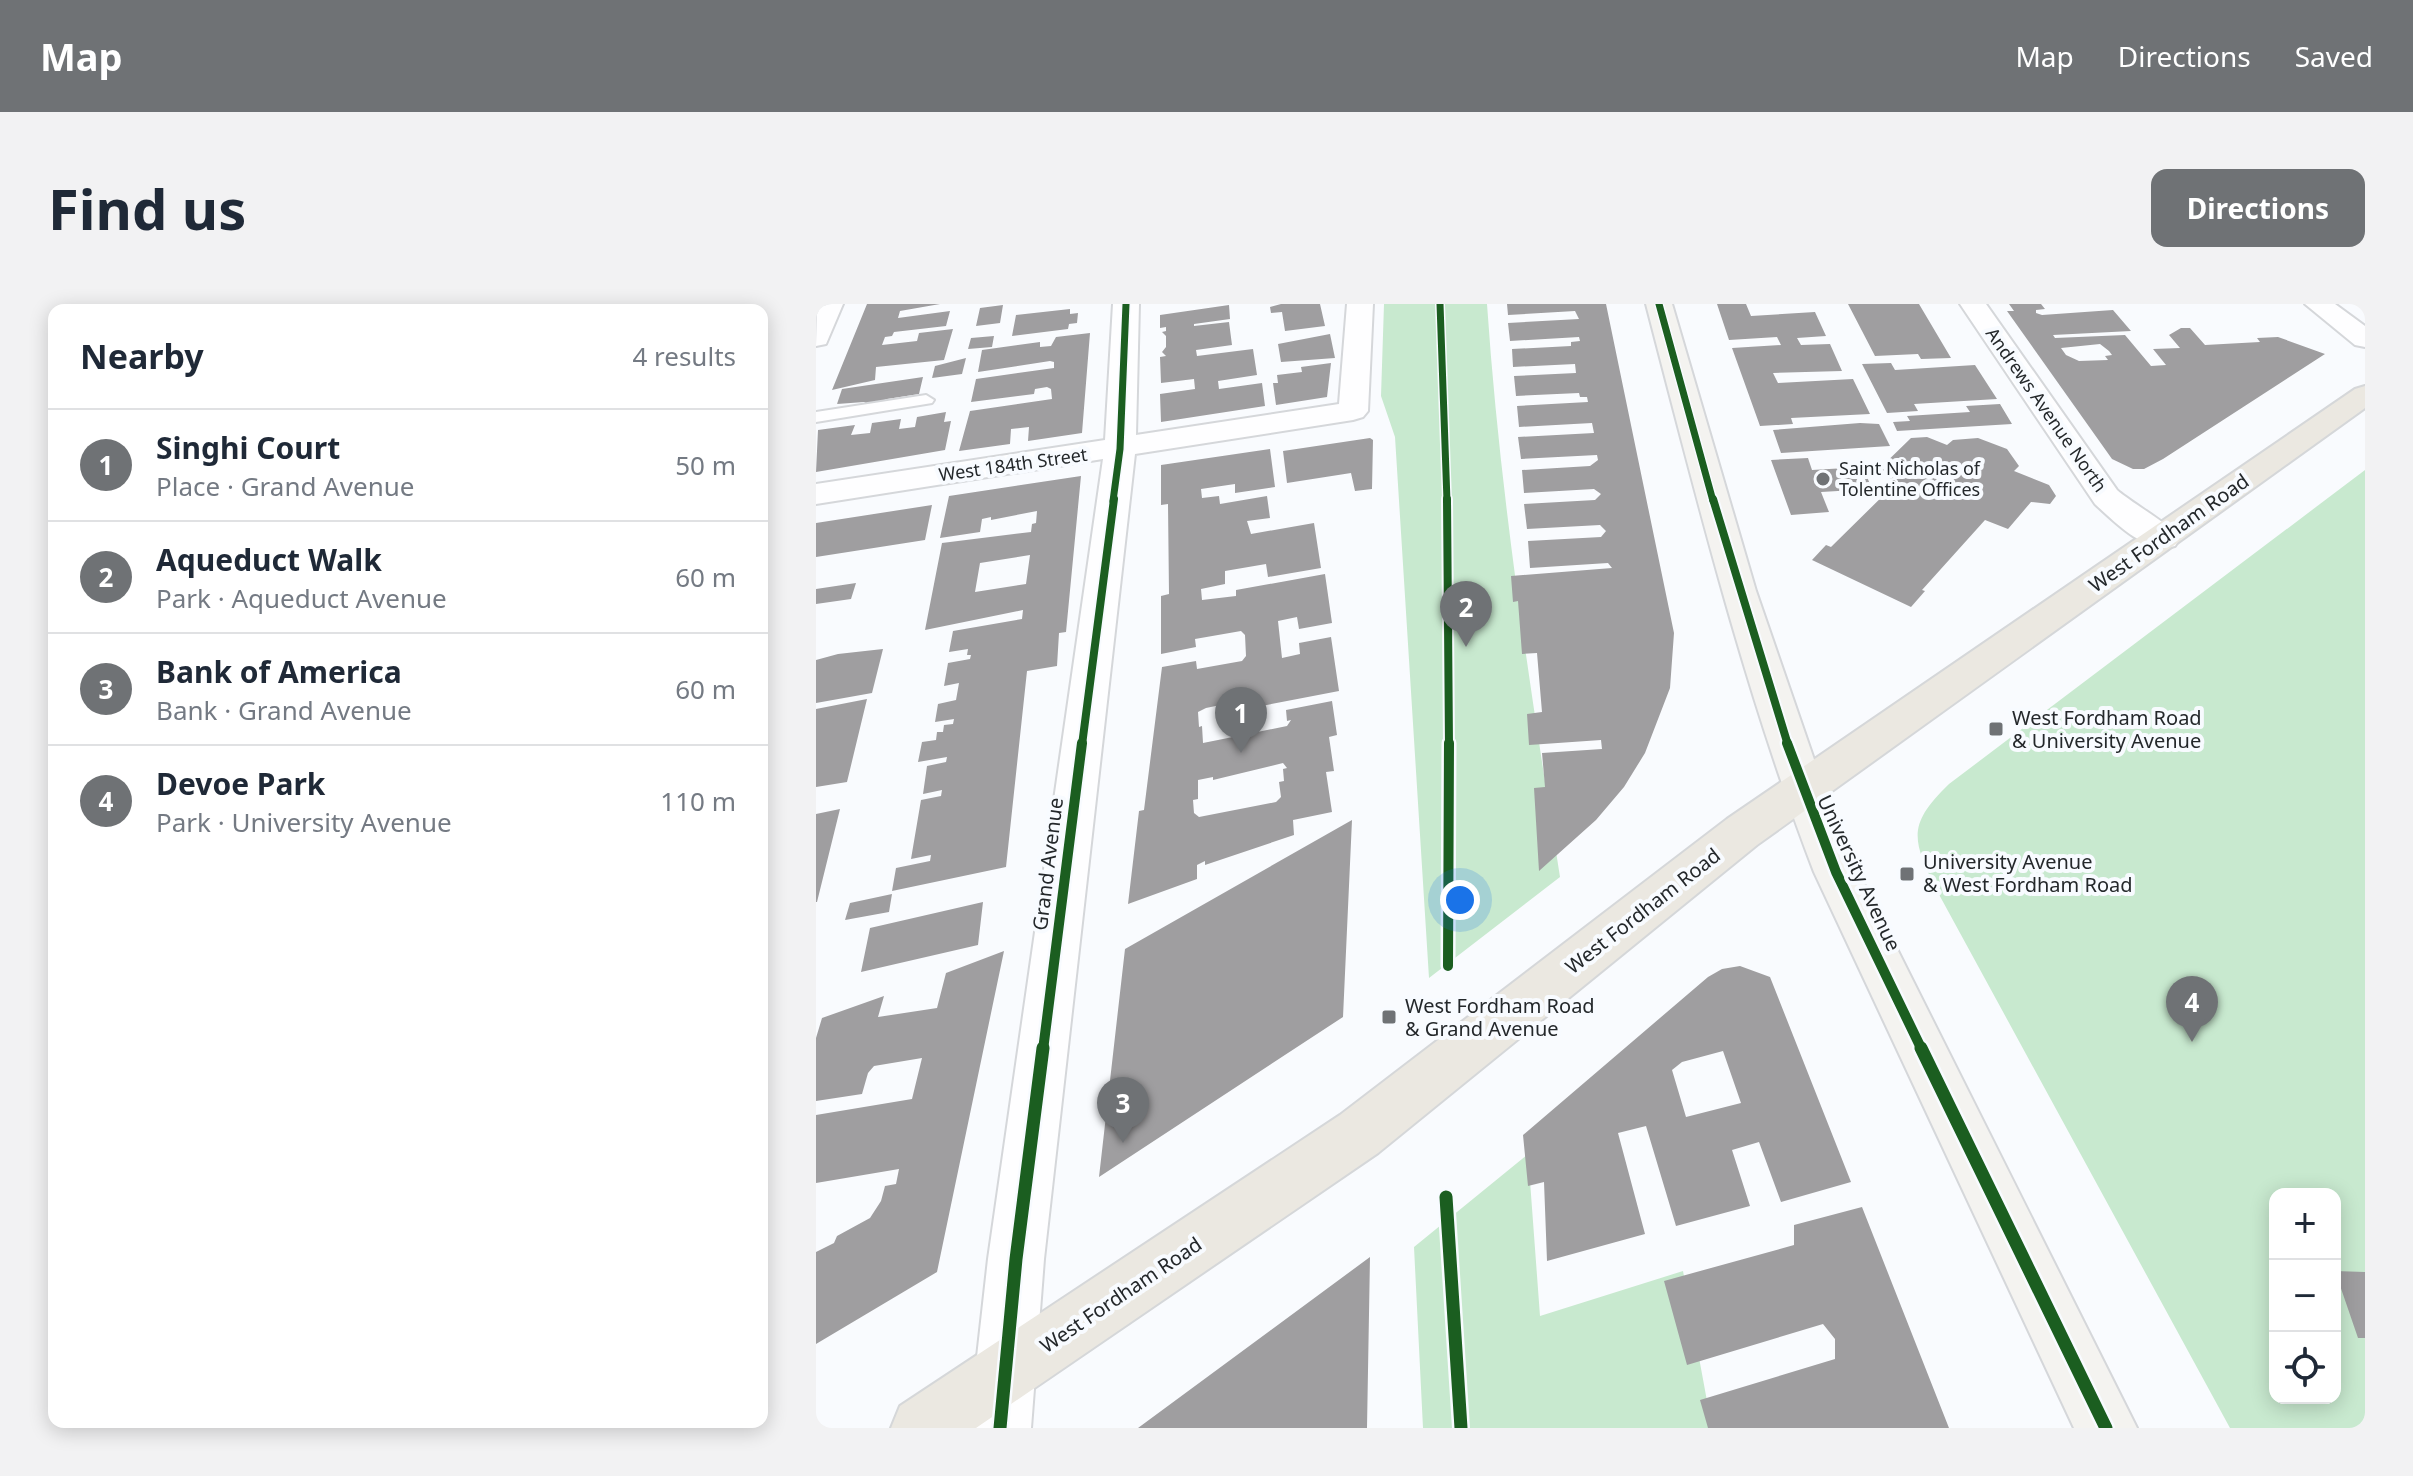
<!DOCTYPE html>
<html lang="en">
<head>
<meta charset="utf-8">
<style>
	:root { --surface:#fff; --page:#f2f2f3; --text:#1f2937; --muted:#747a83; --line:#e0e1e3; --accent:#6f7275 }
	body { margin:0; font-family:"Noto Sans",sans-serif; background:var(--page); color:var(--text) }
	.controls { position:absolute; right:24px; bottom:24px; display:grid; overflow:hidden; border-radius:16px; box-shadow:0 4px 20px #0003 }
	.controls button { width:72px; height:72px; display:grid; place-items:center; padding:0; border:0; border-bottom:2px solid var(--line); background:var(--surface); color:var(--text); font:40px sans-serif }
	.you { position:absolute; left:644px; top:596px; width:28px; height:28px; margin:-20px; border:6px solid #fff; border-radius:50%; background:#1a73e8; box-shadow:0 0 0 12px #1a73e833 }
	.badge { display:grid; place-items:center; width:52px; height:52px; border-radius:50%; background:var(--accent); color:#fff; font-size:26px; font-weight:700 }
	.pin { position:absolute; translate:-50% -66px; filter:drop-shadow(0 2px 4px #0008) }
	.pin::after { content:''; position:absolute; top:42px; width:28px; height:24px; background:inherit; clip-path:polygon(0 0,100% 0,50% 100%) }
	.list { margin:0; padding:0; list-style:none }
	h2 { display:flex; justify-content:space-between; align-items:center; height:104px; margin:0; padding:0 32px; font-size:34px }
	h2 small { font-size:26px; font-weight:400; color:var(--muted) }
	.list li { display:grid; grid-template-columns:52px 1fr auto; gap:24px; align-items:center; box-sizing:border-box; height:112px; padding:0 32px; border-top:2px solid var(--line) }
	.list b { display:block; font-size:30px; white-space:nowrap }
	.list p { margin:0; font-size:26px; white-space:nowrap; color:var(--muted) }
	.list em { font-size:26px; font-style:normal; color:var(--muted) }
	.icon { flex:none; width:44px; height:44px; fill:none; stroke:currentColor; stroke-width:2; stroke-linecap:round; stroke-linejoin:round }
	.map { position:relative; flex:none; width:1549px; height:1124px; overflow:hidden; border-radius:16px }
	header { display:flex; align-items:center; gap:48px; box-sizing:border-box; height:112px; padding:0 40px; background:var(--accent); color:#fff }
	header strong { font-size:38px }
	nav { display:flex; gap:44px; margin-inline-start:auto; font-size:28px }
	.intro { display:flex; align-items:center; justify-content:space-between; box-sizing:border-box; height:192px; padding:0 48px }
	h1 { margin:0; font-size:56px }
	.button { padding:20px 36px; border-radius:16px; background:var(--accent); color:#fff; font-size:28px; font-weight:700 }
	main { display:flex; gap:48px; padding:0 48px }
	aside { flex:1; background:var(--surface); border-radius:16px; box-shadow:0 4px 20px #0003 }
	.map>svg:first-child { display:block }
	.green { fill:#c8e9cf; fill-rule:evenodd }
	.building { fill:#9f9ea0; fill-rule:evenodd }
	.lines { fill:none; stroke-linecap:round; stroke-linejoin:round }
	.lane-casing { stroke:#d5d7da; stroke-width:4 }
	.street-casing { stroke:#d5d7da; stroke-width:4 }
	.secondary-casing { stroke:#d5d7da; stroke-width:4 }
	.primary-casing { stroke:#d5d7d9; stroke-width:4 }
	.lane { fill:#fefeff; fill-rule:evenodd }
	.street { fill:#fefeff; fill-rule:evenodd }
	.secondary { fill:#f4f3f0; fill-rule:evenodd }
	.primary { fill:#ebe8e1; fill-rule:evenodd }
	.cycleway-far3-casing { stroke:#f8fbff; stroke-width:10 }
	.cycleway-far2-casing { stroke:#f8fbff; stroke-width:12 }
	.cycleway-far1-casing { stroke:#f8fbff; stroke-width:15 }
	.cycleway-casing { stroke:#f8fbff; stroke-width:18 }
	.cycleway-far3 { stroke:#1b5e20; stroke-width:7 }
	.cycleway-far2 { stroke:#1b5e20; stroke-width:8 }
	.cycleway-far1 { stroke:#1b5e20; stroke-width:10 }
	.cycleway { stroke:#1b5e20; stroke-width:13 }
	.poi-dot { fill:#6f7275; stroke:#f8fbff; stroke-width:3 }
	.labels { text-anchor:middle; stroke-width:8; stroke-linejoin:round; paint-order:stroke }
	.far-street-label { font-size:18px; fill:#24282b; stroke:#f8fbff }
	.far-poi-label { font-size:18px; fill:#24282b; stroke:#f8fbff; text-anchor:start }
	.street-label { font-size:20px; fill:#24282b; stroke:#f8fbff }
	.poi-label { font-size:20px; fill:#24282b; stroke:#f8fbff; text-anchor:start }
</style>
</head>
<body>
<header>
<strong>Map</strong>
<nav><a>Map</a><a>Directions</a><a>Saved</a></nav>
</header>
<div class="intro"><h1>Find us</h1><a class="button">Directions</a></div>
<main>
<aside>
<h2>Nearby<small>4 results</small></h2>
<ul class="list">
<li><span class="badge">1</span><div><b>Singhi Court</b><p>Place · Grand Avenue</p></div><em>50 m</em></li>
<li><span class="badge">2</span><div><b>Aqueduct Walk</b><p>Park · Aqueduct Avenue</p></div><em>60 m</em></li>
<li><span class="badge">3</span><div><b>Bank of America</b><p>Bank · Grand Avenue</p></div><em>60 m</em></li>
<li><span class="badge">4</span><div><b>Devoe Park</b><p>Park · University Avenue</p></div><em>110 m</em></li>
</ul>
</aside>
<div class="map">
<svg width="1549" height="1124" viewBox="0 0 1549 1124">
	<rect width="100%" height="100%" fill="#f9fbfe"/>
	<path class="green" d="M 568,0 L 671,0 C 684,192 714,383 744,573 L 613,674 L 579,133 L 565,92 Z
		M 1549,166 L 1549,1124 L 1414,1124 L 1120,585 C 1096,535 1091,521 1133,480 ZM 1459,890 L 1519,890 L 1519,1094 L 1459,1094 Z
		M 712,850 L 724,1012 L 867,967 L 896,1124 L 607,1124 L 598,943 Z"/>
	<path class="building" d="M 51,0 L 124,0 L 84,7 L 82,14 L 134,7 L 130,22 L 78,28 L 76,32 L 69,33 L 66,41 L 101,37 L 103,29 L 137,25 L 128,56 L 60,63 L 59,76 L 16,86 Z
		M 465,0 L 504,0 L 509,22 L 469,27 L 466,8 L 455,9 L 454,3 Z
		M 691,0 L 790,0 L 858,329 L 854,384 L 829,449 L 808,483 L 780,516 L 723,567 L 718,484 L 729,483 L 726,449 L 786,445 L 785,436 L 713,441 L 711,410 L 726,408 L 721,349 L 706,350 L 702,297 L 697,298 L 695,272 L 796,264 L 792,259 L 714,264 L 712,237 L 785,233 L 790,227 L 784,221 L 711,225 L 708,200 L 779,196 L 785,190 L 778,185 L 708,189 L 706,166 L 774,162 L 782,156 L 781,151 L 705,155 L 702,133 L 778,129 L 776,119 L 703,123 L 701,102 L 772,98 L 771,93 L 764,93 L 763,89 L 700,92 L 698,72 L 760,69 L 759,60 L 697,63 L 696,45 L 755,42 L 755,38 L 764,37 L 763,33 L 694,37 L 692,19 L 763,15 L 759,7 L 692,11 Z
		M 901,0 L 930,0 L 935,12 L 999,8 L 1010,32 L 981,34 L 985,41 L 1014,40 L 1026,67 L 957,69 L 962,79 L 1037,75 L 1054,110 L 975,114 L 977,120 L 944,122 L 916,44 L 965,41 L 961,33 L 913,36 Z
		M 1032,0 L 1103,0 L 1135,54 L 1105,55 L 1102,50 L 1059,52 Z
		M 1193,0 L 1225,0 L 1229,5 L 1220,6 L 1220,9 L 1226,11 L 1297,6 L 1315,27 L 1237,31 L 1239,34 L 1309,31 L 1335,62 L 1350,61 L 1337,45 L 1364,44 L 1353,31 L 1365,24 L 1374,24 L 1389,41 L 1444,38 L 1441,34 L 1462,33 L 1509,50 L 1347,155 L 1328,165 L 1317,165 L 1296,155 L 1191,7 L 1198,7 ZM 1284,40 L 1293,47 L 1296,51 L 1289,52 L 1292,56 L 1263,57 L 1250,51 L 1245,44 Z
		M 187,1 L 184,19 L 160,22 L 164,4 Z
		M 413,1 L 414,15 L 378,20 L 378,22 L 413,18 L 416,41 L 380,46 L 381,52 L 437,45 L 441,71 L 402,77 L 403,85 L 446,79 L 449,102 L 345,118 L 344,90 L 379,85 L 378,75 L 345,79 L 344,53 L 350,52 L 346,48 L 350,43 L 350,32 L 346,28 L 350,27 L 350,23 L 344,24 L 344,11 Z
		M 254,5 L 254,10 L 262,9 L 261,19 L 253,20 L 252,25 L 196,32 L 200,11 Z
		M 274,29 L 266,129 L 212,137 L 213,123 L 195,125 L 194,140 L 143,147 L 154,107 L 236,95 L 235,85 L 231,83 L 219,85 L 218,90 L 155,98 L 160,75 L 238,64 L 238,58 L 234,57 L 162,68 L 166,46 L 224,38 L 224,43 L 235,42 L 240,33 Z
		M 514,30 L 519,54 L 465,58 L 462,40 Z
		M 178,32 L 176,43 L 152,45 L 155,34 Z
		M 150,54 L 146,70 L 116,74 L 119,62 Z
		M 515,59 L 511,93 L 460,101 L 457,79 L 462,79 L 461,71 L 486,68 L 485,63 Z
		M 1075,59 L 1079,66 L 1159,61 L 1181,95 L 1098,100 L 1102,107 L 1071,109 L 1046,60 Z
		M 107,73 L 103,90 L 71,95 L 54,101 L 48,98 L 21,100 L 26,85 Z
		M 1184,100 L 1196,120 L 1081,127 L 1077,118 L 1094,117 L 1091,112 L 1154,108 L 1150,102 Z
		M 130,108 L 128,118 L 135,117 L 129,146 L 0,168 L 2,126 L 39,121 L 35,131 L 54,129 L 56,119 L 85,115 L 83,125 L 99,123 L 101,113 Z
		M 1044,119 L 1063,120 L 1074,142 L 965,149 L 957,126 Z
		M 1111,133 L 1131,141 L 1137,136 L 1162,134 L 1191,145 L 1203,162 L 1198,167 L 1233,181 L 1240,192 L 1234,200 L 1215,198 L 1192,225 L 1169,216 L 1106,286 L 1109,287 L 1095,303 L 996,256 L 1010,241 L 1015,243 L 1081,178 L 1059,169 L 1095,134 Z
		M 554,134 L 557,136 L 556,185 L 539,187 L 535,169 L 471,179 L 467,147 Z
		M 454,145 L 459,183 L 419,189 L 419,180 L 385,185 L 386,194 L 403,192 L 404,200 L 451,192 L 454,214 L 431,217 L 435,230 L 498,219 L 505,264 L 452,273 L 450,260 L 409,267 L 409,280 L 385,285 L 386,296 L 420,292 L 420,286 L 509,270 L 516,319 L 483,325 L 481,313 L 462,317 L 466,354 L 484,350 L 483,339 L 515,333 L 523,387 L 419,407 L 419,398 L 390,404 L 382,408 L 383,423 L 386,422 L 387,439 L 402,436 L 471,422 L 475,416 L 471,417 L 470,406 L 516,397 L 521,431 L 513,433 L 518,467 L 510,468 L 516,508 L 477,516 L 478,531 L 389,561 L 389,557 L 381,561 L 381,575 L 312,600 L 323,507 L 328,506 L 346,363 L 380,357 L 381,365 L 426,357 L 430,352 L 429,331 L 425,327 L 379,335 L 380,343 L 345,350 L 345,292 L 353,290 L 352,200 L 345,201 L 345,161 ZM 467,459 L 471,464 L 467,465 L 468,477 L 463,478 L 465,493 L 460,498 L 383,513 L 378,509 L 377,496 L 382,495 L 382,476 L 397,473 L 397,476 Z
		M 992,154 L 996,166 L 1047,163 L 1056,185 L 1005,188 L 1013,208 L 975,211 L 955,156 Z
		M 265,172 L 250,328 L 243,329 L 241,362 L 211,367 L 190,563 L 76,587 L 80,564 L 114,557 L 115,551 L 95,555 L 105,496 L 125,492 L 126,486 L 107,490 L 111,462 L 130,458 L 131,453 L 102,458 L 106,438 L 120,436 L 121,428 L 127,428 L 128,421 L 137,420 L 138,415 L 119,418 L 122,400 L 140,396 L 143,379 L 128,382 L 132,359 L 154,355 L 155,351 L 151,351 L 152,345 L 133,348 L 137,327 L 206,315 L 207,306 L 109,326 L 126,239 L 215,228 L 216,220 L 220,219 L 221,207 L 175,216 L 175,213 L 166,215 L 164,228 L 124,234 L 133,192 ZM 214,251 L 210,280 L 159,288 L 164,259 Z
		M 116,201 L 109,236 L 0,253 L 0,219 Z
		M 40,279 L 35,295 L 0,300 L 0,285 Z
		M 67,345 L 56,389 L 0,399 L 0,356 L 22,350 Z
		M 51,395 L 31,478 L 0,483 L 0,405 Z
		M 24,505 L 1,598 L 0,598 L 0,510 Z
		M 536,516 L 527,713 L 283,873 L 309,645 Z
		M 76,590 L 73,608 L 29,616 L 34,599 Z
		M 167,598 L 162,641 L 45,668 L 54,624 Z
		M 188,647 L 121,968 L 0,1040 L 0,948 L 18,939 L 21,932 L 54,914 L 65,897 L 69,882 L 80,880 L 83,865 L 0,879 L 0,811 L 96,795 L 106,754 L 58,762 L 52,769 L 46,790 L 0,797 L 0,734 L 6,714 L 68,692 L 62,713 L 121,704 L 130,669 Z
		M 924,662 L 954,673 L 1035,878 L 965,898 L 943,838 L 916,846 L 934,902 L 860,922 L 830,822 L 802,829 L 829,930 L 731,957 L 728,878 L 712,882 L 707,831 L 892,673 L 906,665 ZM 907,747 L 925,799 L 870,813 L 856,766 L 866,758 Z
		M 1046,903 L 1133,1124 L 892,1124 L 884,1096 L 1019,1055 L 1019,1035 L 1007,1020 L 871,1061 L 848,977 L 978,941 L 978,921 Z
		M 554,953 L 551,1124 L 322,1124 Z
		M 1519,967 L 1549,968 L 1549,1034 L 1542,1034 Z"/>
	<g class="lines">
		<defs>
			<path id="lane" d="M 110,91 L 118,96 L 116,99 L 0,118 L 0,108 Z"/>
			<path id="street" d="M 1,0 L 27,0 L 10,40 L 0,42 Z
				M 297,0 L 323,0 L 320,131 L 523,100 L 531,0 L 557,0 L 552,107 L 547,113 L 537,116 L 319,150 L 228,955 L 215,1124 L 153,1124 L 172,955 L 287,155 L 0,200 L 0,180 L 289,136 Z
				M 1144,0 L 1170,0 L 1301,186 C 1316,199 1355,221 1364,234 L 1359,242 C 1329,250 1300,219 1279,200 Z
				M 1489,0 L 1519,0 L 1549,22 L 1549,43 L 1539,41 Z"/>
			<path id="secondary" d="M 830,0 L 856,0 L 940,287 L 1013,499 L 1041,565 L 1321,1124 L 1258,1124 L 998,568 C 927,383 880,191 830,0 Z"/>
			<path id="primary" d="M 1549,82 L 1549,104 L 941,541 L 562,849 L 160,1124 L 75,1124 L 84,1102 L 524,811 L 911,515 L 1539,85 Z"/>
		</defs>
		<use href="#lane" class="lane-casing"/>
		<use href="#street" class="street-casing"/>
		<use href="#secondary" class="secondary-casing"/>
		<use href="#primary" class="primary-casing"/>
		<use href="#lane" class="lane"/>
		<use href="#street" class="street"/>
		<use href="#secondary" class="secondary"/>
		<use href="#primary" class="primary"/>
		<defs>
			<path id="cycleway-far3" d="M 624,0 L 631,197
				M 843,0 L 897,197
				M 297,197 L 304,145 L 310,0"/>
			<path id="cycleway-far2" d="M 631,195 L 633,441
				M 897,195 L 972,441
				M 266,441 L 298,195"/>
			<path id="cycleway-far1" d="M 971,439 L 1020,568 L 1106,746
				M 632,662 L 633,439
				M 227,746 L 266,439"/>
			<path id="cycleway" d="M 1105,744 L 1290,1124
				M 630,893 L 645,1124
				M 184,1124 L 200,955 L 227,744"/>
		</defs>
		<use href="#cycleway-far3" class="cycleway-far3-casing"/>
		<use href="#cycleway-far2" class="cycleway-far2-casing"/>
		<use href="#cycleway-far1" class="cycleway-far1-casing"/>
		<use href="#cycleway" class="cycleway-casing"/>
		<use href="#cycleway-far3" class="cycleway-far3"/>
		<use href="#cycleway-far2" class="cycleway-far2"/>
		<use href="#cycleway-far1" class="cycleway-far1"/>
		<use href="#cycleway" class="cycleway"/>
	</g>
	<g class="poi-dot">
		<circle cx="1007" cy="175" r="8"/>
		<rect x="1172" y="417" width="16" height="16" rx="4"/>
		<rect x="1083" y="562" width="16" height="16" rx="4"/>
		<rect x="565" y="705" width="16" height="16" rx="4"/>
	</g>
	<g class="labels">
		<g class="far-street-label">
			<text transform="translate(1230 106) rotate(55)" y="6">Andrews Avenue North</text>
			<text transform="translate(197 161) rotate(-8)" y="6">West 184th Street</text>
		</g>
		<g class="far-poi-label">
			<text x="1023" y="171">Saint Nicholas of<tspan x="1023" dy="21">Tolentine Offices</tspan></text>
		</g>
		<g class="street-label">
			<text transform="translate(1353 229) rotate(-35)" y="7">West Fordham Road</text>
			<text transform="translate(232 560) rotate(-83)" y="7">Grand Avenue</text>
			<text transform="translate(1043 569) rotate(65)" y="7">University Avenue</text>
			<text transform="translate(827 607) rotate(-38)" y="7">West Fordham Road</text>
			<text transform="translate(305 991) rotate(-34)" y="7">West Fordham Road</text>
		</g>
		<g class="poi-label">
			<text x="1196" y="421">West Fordham Road<tspan x="1196" dy="23">&amp; University Avenue</tspan></text>
			<text x="1107" y="565">University Avenue<tspan x="1107" dy="23">&amp; West Fordham Road</tspan></text>
			<text x="589" y="709">West Fordham Road<tspan x="589" dy="23">&amp; Grand Avenue</tspan></text>
		</g>
	</g>
</svg>
<div class="controls">
<button>+</button>
<button>−</button>
<button><svg class="icon" aria-label="locate" viewBox="0 0 24 24"><circle cx="12" cy="12" r="6"/><path d="M12 2v4M12 18v4M2 12h4M18 12h4"/></svg></button>
</div>
<div class="you"></div>
<div class="pin badge" style="left:425px;top:449px">1</div>
<div class="pin badge" style="left:650px;top:343px">2</div>
<div class="pin badge" style="left:307px;top:839px">3</div>
<div class="pin badge" style="left:1376px;top:738px">4</div>
</div>
</main>
</body>
</html>
